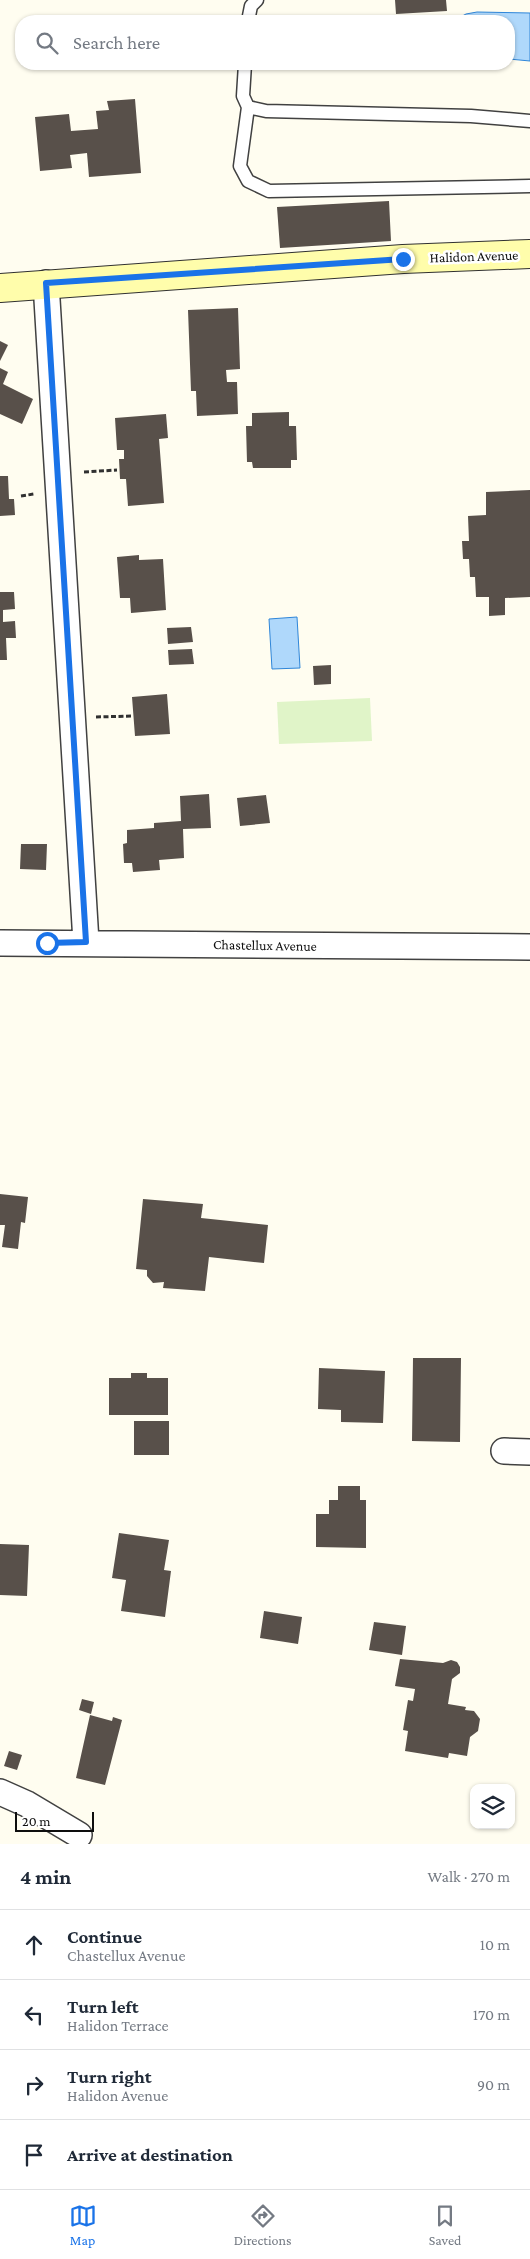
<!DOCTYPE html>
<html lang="en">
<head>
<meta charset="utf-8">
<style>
	:root { --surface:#fff; --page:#f2f2f3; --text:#1f2937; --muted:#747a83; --line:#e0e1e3; --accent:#1a73e8 }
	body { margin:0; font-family:"Crimson Pro",serif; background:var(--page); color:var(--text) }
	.controls { position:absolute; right:15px; bottom:15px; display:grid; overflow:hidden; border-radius:10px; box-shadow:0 1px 4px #0004 }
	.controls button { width:45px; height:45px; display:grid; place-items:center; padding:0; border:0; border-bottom:1px solid var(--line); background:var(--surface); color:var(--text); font:25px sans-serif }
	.scale { position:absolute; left:15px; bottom:12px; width:79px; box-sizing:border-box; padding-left:5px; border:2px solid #0e0e0e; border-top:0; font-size:14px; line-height:18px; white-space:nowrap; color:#0e0e0e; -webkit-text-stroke:4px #fff; paint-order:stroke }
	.stop { position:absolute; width:15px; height:15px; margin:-11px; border:4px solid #1a73e8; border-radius:50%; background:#fff }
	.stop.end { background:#1a73e8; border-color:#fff; box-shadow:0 1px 5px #0008 }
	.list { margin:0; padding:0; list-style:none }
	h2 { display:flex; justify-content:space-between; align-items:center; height:65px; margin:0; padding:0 20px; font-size:21px }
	h2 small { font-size:16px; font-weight:400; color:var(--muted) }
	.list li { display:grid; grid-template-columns:32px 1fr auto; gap:15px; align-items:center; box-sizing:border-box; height:70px; padding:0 20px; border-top:1px solid var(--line) }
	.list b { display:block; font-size:19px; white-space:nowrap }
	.list p { margin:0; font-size:16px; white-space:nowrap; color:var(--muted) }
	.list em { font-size:16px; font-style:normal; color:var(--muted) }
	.icon { flex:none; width:28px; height:28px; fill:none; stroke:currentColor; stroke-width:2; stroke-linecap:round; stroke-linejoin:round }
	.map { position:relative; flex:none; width:530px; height:1844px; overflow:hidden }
	.search { position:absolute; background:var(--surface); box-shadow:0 1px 4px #0004; left:15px; right:15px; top:15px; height:55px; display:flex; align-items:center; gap:12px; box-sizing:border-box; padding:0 18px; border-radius:20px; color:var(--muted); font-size:19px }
	.sheet { height:345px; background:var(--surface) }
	nav { display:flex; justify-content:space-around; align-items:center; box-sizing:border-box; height:70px; border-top:1px solid var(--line); background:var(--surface); font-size:14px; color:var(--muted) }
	nav a { display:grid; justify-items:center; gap:2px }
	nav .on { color:var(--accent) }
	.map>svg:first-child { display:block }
	.pitch { fill:#e0f4c8 }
	.water { fill:#afd8fb; stroke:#2f86d9 }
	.building { fill:#58504a }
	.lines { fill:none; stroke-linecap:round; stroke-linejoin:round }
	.lane-casing { stroke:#414141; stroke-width:15 }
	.street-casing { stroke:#414141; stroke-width:28 }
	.secondary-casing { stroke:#303030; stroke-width:30 }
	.path { stroke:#303030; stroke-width:3; stroke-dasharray:5 2.5; stroke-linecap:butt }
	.lane { stroke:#fff; stroke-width:12 }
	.street { stroke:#fff; stroke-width:25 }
	.secondary { stroke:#fffdab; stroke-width:28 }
	.route { stroke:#1a73e8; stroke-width:6 }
	.labels { text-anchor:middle; stroke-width:5; stroke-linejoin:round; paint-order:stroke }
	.street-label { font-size:14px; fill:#0e0e0e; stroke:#fff }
</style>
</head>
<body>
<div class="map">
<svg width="530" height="1844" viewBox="0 0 530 1844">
	<rect width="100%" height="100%" fill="#fffdf0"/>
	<path class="pitch" d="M 370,698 L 372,741 L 279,744 L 277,702 Z"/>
	<path class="water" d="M 477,12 L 530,13 L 530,61 L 509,59 L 509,21 L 453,21 L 466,14 Z
		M 297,617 L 300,668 L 272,669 L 269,619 Z"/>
	<path class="building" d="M 395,0 L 446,0 L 447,11 L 396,14 Z
		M 135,99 L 141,173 L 89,177 L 87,153 L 70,155 L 72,168 L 40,171 L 35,117 L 69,114 L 71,131 L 98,129 L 96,111 L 109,110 L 107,101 Z
		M 389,201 L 391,241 L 280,248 L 277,207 Z
		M 238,308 L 240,369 L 226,370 L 227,382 L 237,382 L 238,414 L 197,416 L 196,391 L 191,391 L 188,310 Z
		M 0,341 L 8,345 L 0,361 Z
		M 0,368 L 8,372 L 3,384 L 33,399 L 22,424 L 0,414 Z
		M 289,412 L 289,426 L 296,426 L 297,460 L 291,460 L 291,468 L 253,468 L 252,462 L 247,462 L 246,426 L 252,426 L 252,413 Z
		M 166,414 L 168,438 L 159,439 L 164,503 L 128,506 L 126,479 L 120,479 L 119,459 L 124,459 L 124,450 L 117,450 L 115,418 Z
		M 0,476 L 8,476 L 9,499 L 14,499 L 15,515 L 0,516 Z
		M 530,490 L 530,597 L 505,598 L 505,615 L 489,616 L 489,597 L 476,597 L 475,577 L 470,577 L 469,559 L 463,559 L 462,541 L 469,541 L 468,516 L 486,515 L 486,492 Z
		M 139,555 L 139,560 L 163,559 L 166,610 L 131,613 L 130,598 L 120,598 L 117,557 Z
		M 0,592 L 14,592 L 15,609 L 3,610 L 3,622 L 15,621 L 16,638 L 6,638 L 7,660 L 0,660 Z
		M 191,627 L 193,642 L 168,644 L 167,628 Z
		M 192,649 L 194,664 L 169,665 L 168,650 Z
		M 331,665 L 331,684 L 314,685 L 313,666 Z
		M 167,694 L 170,734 L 135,736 L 132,697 Z
		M 209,794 L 211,828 L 183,829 L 184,858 L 159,860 L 160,870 L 133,872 L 132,863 L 124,863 L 123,844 L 127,843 L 127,830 L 154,828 L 154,823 L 181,821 L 180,796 Z
		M 266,795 L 270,823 L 240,826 L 237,798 Z
		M 21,844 L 47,844 L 46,870 L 20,869 Z
		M 0,1194 L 28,1197 L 25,1223 L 21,1222 L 18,1249 L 2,1247 L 5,1225 L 0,1225 Z
		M 143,1199 L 203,1204 L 201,1218 L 268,1225 L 264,1263 L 209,1257 L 205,1291 L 163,1288 L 164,1282 L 153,1283 L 147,1276 L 147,1270 L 136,1269 Z
		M 413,1358 L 461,1358 L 460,1442 L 412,1441 Z
		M 319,1368 L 385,1371 L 383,1423 L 341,1422 L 341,1410 L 318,1409 Z
		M 131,1373 L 147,1373 L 147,1378 L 168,1378 L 168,1415 L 109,1415 L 109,1378 L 131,1378 Z
		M 134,1421 L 169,1421 L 169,1455 L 134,1455 Z
		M 338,1486 L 360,1486 L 360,1500 L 366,1500 L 366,1548 L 316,1547 L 316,1514 L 329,1514 L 329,1500 L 338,1500 Z
		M 119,1533 L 169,1540 L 164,1570 L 171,1571 L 165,1617 L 121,1611 L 126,1580 L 112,1578 Z
		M 0,1544 L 29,1545 L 27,1596 L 0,1595 Z
		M 264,1611 L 302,1617 L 298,1644 L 260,1638 Z
		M 374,1622 L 406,1626 L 402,1655 L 369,1650 Z
		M 400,1659 L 443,1663 L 451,1660 L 457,1662 L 460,1667 L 460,1673 L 452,1679 L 448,1704 L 466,1707 L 465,1710 L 474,1711 L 480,1719 L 478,1731 L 470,1737 L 467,1756 L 449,1753 L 448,1758 L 405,1751 L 408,1731 L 403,1730 L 408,1700 L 413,1701 L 415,1689 L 395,1686 Z
		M 82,1699 L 94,1702 L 91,1714 L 79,1710 Z
		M 90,1715 L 112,1721 L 113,1717 L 122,1720 L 105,1785 L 76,1778 Z
		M 9,1751 L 22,1755 L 17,1770 L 4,1766 Z"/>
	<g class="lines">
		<defs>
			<path id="lane" d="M 248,21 L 251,6 L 257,0
				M 245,64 L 243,96 L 248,107 L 266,111 L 471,116 L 530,121
				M 248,107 L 240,166 L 248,181 L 269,191 L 530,186"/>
			<path id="street" d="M 46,283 L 86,942
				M 0,943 L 530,947
				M 504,1451 L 530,1452
				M 0,1792 L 27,1804 L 79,1835"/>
			<path id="secondary" d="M 0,288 L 403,259 L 530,254"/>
		</defs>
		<use href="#lane" class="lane-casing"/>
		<use href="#street" class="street-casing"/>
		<use href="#secondary" class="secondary-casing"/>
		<path class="path" d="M 84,472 L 117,470
			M 21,496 L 34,494
			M 96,717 L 133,716"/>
		<use href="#lane" class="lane"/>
		<use href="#street" class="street"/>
		<use href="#secondary" class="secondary"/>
	</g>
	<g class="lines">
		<path class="route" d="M 47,943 L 86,942 L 46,283 L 403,259"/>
	</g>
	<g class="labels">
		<g class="street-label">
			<text transform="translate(474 256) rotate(-2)" y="5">Halidon Avenue</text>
			<text transform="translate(265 945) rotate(1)" y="5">Chastellux Avenue</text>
		</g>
	</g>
</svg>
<div class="controls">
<button><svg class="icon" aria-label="layers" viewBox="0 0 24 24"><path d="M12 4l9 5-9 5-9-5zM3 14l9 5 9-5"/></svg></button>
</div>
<div class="scale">20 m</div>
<div class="stop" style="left:47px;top:943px"></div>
<div class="stop end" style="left:403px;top:259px"></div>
<div class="search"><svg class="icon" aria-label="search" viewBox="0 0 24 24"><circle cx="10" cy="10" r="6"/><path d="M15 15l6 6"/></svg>Search here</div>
</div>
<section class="sheet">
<h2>4 min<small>Walk · 270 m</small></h2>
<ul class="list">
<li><svg class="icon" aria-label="ahead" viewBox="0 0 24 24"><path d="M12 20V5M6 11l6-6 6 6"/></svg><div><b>Continue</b><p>Chastellux Avenue</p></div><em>10 m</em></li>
<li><svg class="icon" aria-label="left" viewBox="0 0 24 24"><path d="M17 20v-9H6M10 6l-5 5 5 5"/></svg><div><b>Turn left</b><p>Halidon Terrace</p></div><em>170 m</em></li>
<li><svg class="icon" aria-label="right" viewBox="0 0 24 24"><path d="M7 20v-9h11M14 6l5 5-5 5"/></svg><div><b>Turn right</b><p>Halidon Avenue</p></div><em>90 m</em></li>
<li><svg class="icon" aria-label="arrive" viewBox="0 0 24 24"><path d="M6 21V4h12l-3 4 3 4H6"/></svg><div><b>Arrive at destination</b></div></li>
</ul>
</section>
<nav>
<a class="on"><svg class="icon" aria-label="map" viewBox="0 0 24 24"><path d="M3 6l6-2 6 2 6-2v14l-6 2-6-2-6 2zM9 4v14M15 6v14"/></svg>Map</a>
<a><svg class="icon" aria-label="directions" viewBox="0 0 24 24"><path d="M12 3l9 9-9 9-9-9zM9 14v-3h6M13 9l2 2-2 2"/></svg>Directions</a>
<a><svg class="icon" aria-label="saved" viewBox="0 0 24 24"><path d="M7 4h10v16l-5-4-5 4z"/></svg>Saved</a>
</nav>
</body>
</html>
